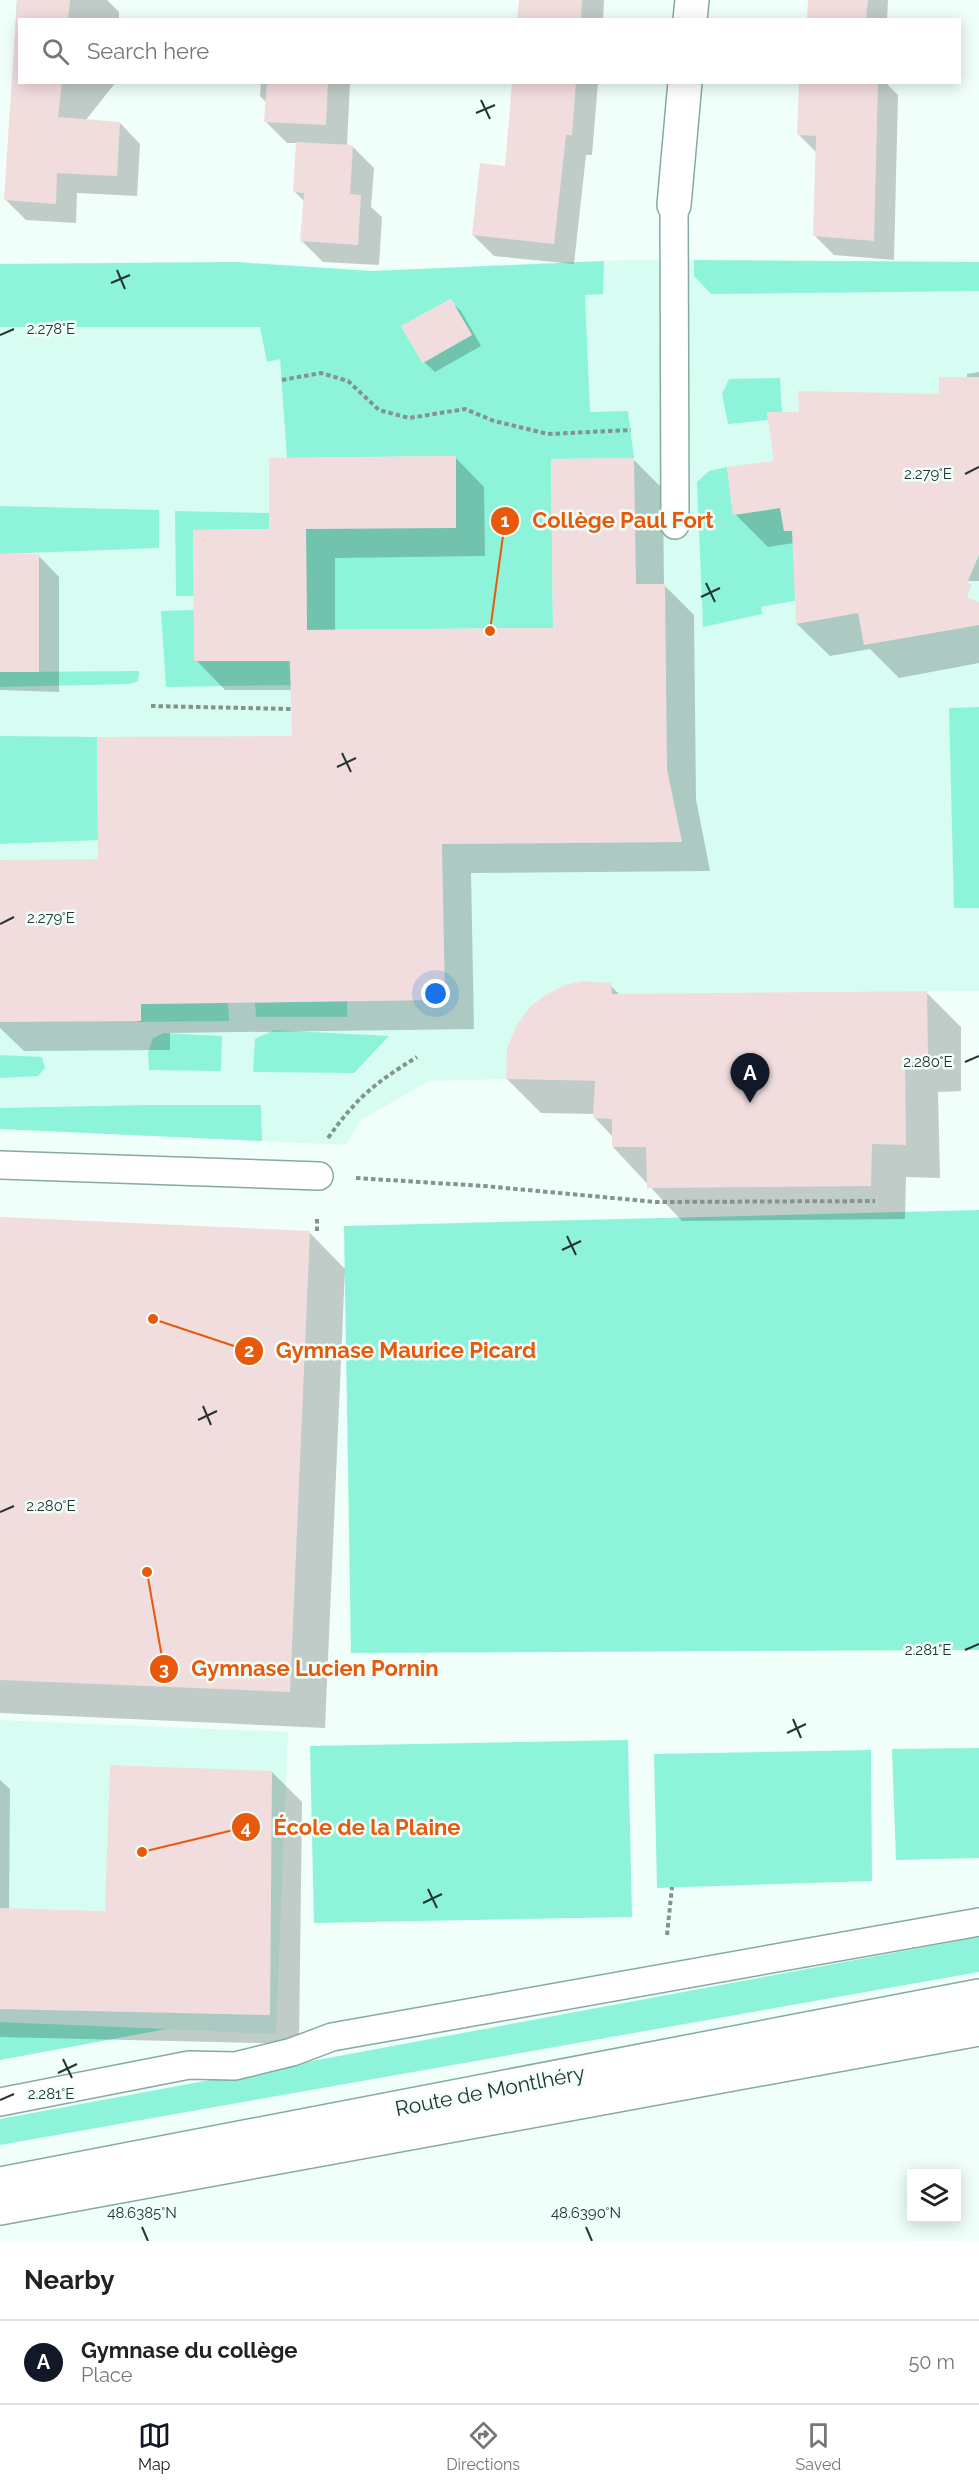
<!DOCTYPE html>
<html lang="en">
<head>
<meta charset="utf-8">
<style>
	:root { --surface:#fff; --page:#f2f2f2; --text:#222; --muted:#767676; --line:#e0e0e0; --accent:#111827 }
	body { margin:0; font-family:Raleway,sans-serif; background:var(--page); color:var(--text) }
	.controls { position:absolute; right:18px; bottom:18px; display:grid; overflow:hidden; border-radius:0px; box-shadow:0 3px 15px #0003 }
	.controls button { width:54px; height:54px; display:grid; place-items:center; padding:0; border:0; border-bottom:2px solid var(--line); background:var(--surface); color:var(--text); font:30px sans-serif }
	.you { position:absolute; left:436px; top:994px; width:21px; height:21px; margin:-15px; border:4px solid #fff; border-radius:50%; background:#1a73e8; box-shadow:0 0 0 9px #1a73e833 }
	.badge { display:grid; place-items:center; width:39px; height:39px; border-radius:50%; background:var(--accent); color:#fff; font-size:20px; font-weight:700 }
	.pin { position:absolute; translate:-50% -50px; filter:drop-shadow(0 2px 3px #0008) }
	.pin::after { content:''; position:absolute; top:32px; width:21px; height:18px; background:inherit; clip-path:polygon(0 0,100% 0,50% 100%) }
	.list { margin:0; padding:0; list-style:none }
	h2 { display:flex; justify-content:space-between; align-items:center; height:78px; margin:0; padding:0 24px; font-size:26px }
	h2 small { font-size:20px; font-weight:400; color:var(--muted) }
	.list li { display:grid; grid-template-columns:39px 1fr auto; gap:18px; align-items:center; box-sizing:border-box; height:84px; padding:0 24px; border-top:2px solid var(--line) }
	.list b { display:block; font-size:22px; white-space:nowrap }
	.list p { margin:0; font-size:20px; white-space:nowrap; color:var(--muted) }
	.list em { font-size:20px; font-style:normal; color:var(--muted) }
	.icon { flex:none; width:33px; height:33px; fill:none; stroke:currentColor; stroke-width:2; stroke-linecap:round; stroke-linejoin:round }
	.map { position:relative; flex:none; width:979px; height:2241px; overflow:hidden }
	.search { position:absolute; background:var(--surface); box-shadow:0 3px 15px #0003; left:18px; right:18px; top:18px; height:66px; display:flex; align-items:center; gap:15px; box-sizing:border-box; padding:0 21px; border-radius:0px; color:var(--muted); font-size:22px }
	.sheet { height:162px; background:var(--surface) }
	nav { display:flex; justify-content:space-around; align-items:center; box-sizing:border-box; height:84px; border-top:2px solid var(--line); background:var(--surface); font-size:16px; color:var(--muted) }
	nav a { display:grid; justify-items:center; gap:3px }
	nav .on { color:var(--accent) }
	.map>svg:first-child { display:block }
	.built { fill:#d7fdf2 }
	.green { fill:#8ef4d9; fill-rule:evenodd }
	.shadow { fill:#0003 }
	.building { fill:#f2ddde }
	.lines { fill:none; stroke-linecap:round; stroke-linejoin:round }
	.service-casing { stroke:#85aa9f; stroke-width:30 }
	.minor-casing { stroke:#85aa9f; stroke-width:36 }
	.secondary-casing { stroke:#85aa9f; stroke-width:36 }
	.path { stroke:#84938e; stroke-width:4; stroke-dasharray:4.5 3; stroke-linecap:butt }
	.service { stroke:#fff; stroke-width:27 }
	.minor { stroke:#fff; stroke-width:33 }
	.secondary { stroke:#fff; stroke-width:33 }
	.ticks { fill:none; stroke:#253430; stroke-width:2 }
	.labels { text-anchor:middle; stroke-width:5; stroke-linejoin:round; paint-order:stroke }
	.street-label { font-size:21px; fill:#253430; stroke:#f0fffa }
	.ticks-label { font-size:15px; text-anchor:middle; fill:#253430; stroke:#f0fffa; stroke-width:5; stroke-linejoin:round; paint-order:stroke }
	.leader { fill:none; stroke:#e8590c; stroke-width:2 }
	.callout-dot { fill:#e8590c; stroke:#f0fffa; stroke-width:2 }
	.mark-label { font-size:18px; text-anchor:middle; font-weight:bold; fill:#fff }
	.callout-label { font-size:22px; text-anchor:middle; font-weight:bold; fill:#e8590c; stroke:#f0fffa; stroke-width:5; stroke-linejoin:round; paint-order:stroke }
</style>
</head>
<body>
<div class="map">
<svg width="979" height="2241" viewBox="0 0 979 2241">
	<rect width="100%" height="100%" fill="#f0fffa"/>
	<path class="built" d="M 624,260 L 979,262 L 979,991 L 683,993 L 611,1082 L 506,1079 L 429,1081 L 361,1120 L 346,1145 L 0,1129 L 0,264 L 235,262 L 372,271 Z
		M 0,1720 L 288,1732 L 276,2034 L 0,2022 Z"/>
	<path class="green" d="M 694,260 L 979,262 L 979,291 L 711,294 L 694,276 Z
		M 604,261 L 603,294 L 585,295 L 590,412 L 628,411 L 634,458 L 551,459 L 553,628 L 307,630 L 306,529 L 455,456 L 287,458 L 280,359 L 267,362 L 260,327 L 0,327 L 0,264 L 235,262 L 372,271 ZM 451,299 L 472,335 L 422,362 L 401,326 Z
		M 780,378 L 782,412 L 767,412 L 768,420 L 728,424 L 722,394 L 729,379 Z
		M 727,467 L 733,515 L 780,508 L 784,531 L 792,531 L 853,590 L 761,607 L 762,614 L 703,627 L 697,482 L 709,471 Z
		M 0,506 L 159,510 L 159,548 L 0,554 Z
		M 175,511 L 269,513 L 270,529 L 193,530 L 194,596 L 176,596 Z
		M 194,610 L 194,661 L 289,661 L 291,685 L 166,687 L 161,611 Z
		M 139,671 L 138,681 L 129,684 L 0,687 L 0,672 Z
		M 979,707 L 979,908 L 954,908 L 949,708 Z
		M 0,736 L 97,737 L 98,840 L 0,844 Z
		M 347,1001 L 347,1017 L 256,1017 L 255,1003 Z
		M 228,1003 L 229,1021 L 137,1022 L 139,1004 Z
		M 274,1030 L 389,1036 L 354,1073 L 253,1072 L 255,1039 Z
		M 164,1033 L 222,1036 L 221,1071 L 149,1070 L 148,1053 L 153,1038 Z
		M 0,1055 L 42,1057 L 45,1068 L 38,1076 L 0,1078 Z
		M 150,1105 L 261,1105 L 262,1141 L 0,1129 L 0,1108 Z
		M 979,1210 L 979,1650 L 351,1653 L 344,1226 Z
		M 628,1740 L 632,1917 L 314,1923 L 310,1746 Z
		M 979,1748 L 979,1858 L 896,1860 L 892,1749 Z
		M 871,1750 L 872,1881 L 657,1888 L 654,1754 Z
		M 979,1937 L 979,1972 L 0,2145 L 0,2119 Z
		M 0,2022 L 167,2029 L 0,2060 Z"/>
	<path class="shadow" d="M 17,0 L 107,0 L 119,12 L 119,20 L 20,20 L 20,82 L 116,82 L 85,121 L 120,123 L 140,144 L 137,196 L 77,193 L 76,223 L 26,220 L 6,200 Z
		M 520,0 L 604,0 L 603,20 L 519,20 Z
		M 809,0 L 888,0 L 887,20 L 808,20 Z
		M 261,82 L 350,82 L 347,146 L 352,146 L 374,168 L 371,207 L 382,217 L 379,265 L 323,262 L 302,241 L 305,202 L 294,191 L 297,143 L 287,143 L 266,122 L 267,103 L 260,96 Z
		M 514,82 L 598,82 L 592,155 L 586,155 L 574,264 L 494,256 L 473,235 L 507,168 Z
		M 800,82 L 885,82 L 898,95 L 894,260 L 834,255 L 814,235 L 817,153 L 798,134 Z
		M 450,301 L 461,311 L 481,346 L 435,372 L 424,362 Z
		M 979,372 L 979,581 L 923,580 L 979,604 L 979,663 L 899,678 L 870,649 L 830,656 L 797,624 L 794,543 L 768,547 L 735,514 L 775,462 L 800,413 L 940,396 L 967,379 L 967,374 Z
		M 455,457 L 484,487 L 485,556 L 335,558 L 335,631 L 554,630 L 633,459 L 663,489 L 664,585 L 694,615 L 696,799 L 710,871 L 471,873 L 474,1029 L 170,1033 L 170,1050 L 24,1051 L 0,1028 L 0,862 L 100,861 L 293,737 L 292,690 L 225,690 L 196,660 L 271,531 Z
		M 0,555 L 38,555 L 59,577 L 59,692 L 0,690 Z
		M 610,985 L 621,996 L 927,993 L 961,1027 L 961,1091 L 938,1092 L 940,1178 L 906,1177 L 905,1219 L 682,1221 L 613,1147 L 613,1137 L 595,1118 L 595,1114 L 541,1113 L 507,1079 Z
		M 0,1227 L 309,1232 L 345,1269 L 325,1728 L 0,1713 Z
		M 272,1772 L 302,1802 L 299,2044 L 0,2037 L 0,1780 L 10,1789 L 9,1910 L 107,1912 Z"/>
	<path class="building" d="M 17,0 L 70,0 L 68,20 L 20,20 L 20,82 L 62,82 L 58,117 L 120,122 L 117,176 L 57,173 L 56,204 L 4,200 Z
		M 519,0 L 582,0 L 581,20 L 517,20 Z
		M 808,0 L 868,0 L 866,20 L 807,20 Z
		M 267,82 L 328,82 L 326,125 L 264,122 Z
		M 512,82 L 576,82 L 572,135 L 566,135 L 554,244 L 472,235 L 480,163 L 505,166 Z
		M 799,82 L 878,82 L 874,241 L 813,236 L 816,136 L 797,135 Z
		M 296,142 L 353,145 L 350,194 L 361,195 L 358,245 L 300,241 L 304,193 L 293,192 Z
		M 451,299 L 472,335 L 423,363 L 401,326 Z
		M 939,377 L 979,377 L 979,555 L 967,583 L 972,584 L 967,597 L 979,602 L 979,625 L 864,645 L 858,613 L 796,624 L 792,531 L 784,531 L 780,508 L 733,515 L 727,467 L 774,461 L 767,412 L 799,412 L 798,391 L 939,394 Z
		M 456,456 L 456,528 L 306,529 L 307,630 L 553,628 L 551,459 L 634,458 L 636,584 L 665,584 L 667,769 L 682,842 L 442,844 L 445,1000 L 141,1004 L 141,1021 L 0,1022 L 0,860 L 98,859 L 97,737 L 292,736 L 290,661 L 194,661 L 193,530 L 269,529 L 269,458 Z
		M 0,554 L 39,554 L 39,672 L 0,672 Z
		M 583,981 L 611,983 L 612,994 L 927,991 L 928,1058 L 905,1058 L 906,1145 L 872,1144 L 871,1186 L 647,1188 L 646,1147 L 612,1147 L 612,1119 L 593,1118 L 595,1081 L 506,1079 L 507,1049 L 516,1026 L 530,1007 L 544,996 L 565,985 Z
		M 0,1217 L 310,1231 L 290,1692 L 0,1680 Z
		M 110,1765 L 272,1771 L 270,2015 L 0,2009 L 0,1908 L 105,1911 Z"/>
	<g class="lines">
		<defs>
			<path id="service" d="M 674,205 L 675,525
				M 0,1165 L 319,1176
				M 0,2102 L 189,2065 L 235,2066 L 292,2052 L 332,2037 L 979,1922"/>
			<path id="minor" d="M 690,20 L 692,0
				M 674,205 L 685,82"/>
			<path id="secondary" d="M 0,2184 L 979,1996
				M 0,2208 L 979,2029"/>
		</defs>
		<use href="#service" class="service-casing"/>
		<use href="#minor" class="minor-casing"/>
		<use href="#secondary" class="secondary-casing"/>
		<path class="path" d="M 282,380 L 321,373 L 348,381 L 379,410 L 409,418 L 465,409 L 494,421 L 548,434 L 631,430
			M 151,706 L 291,709
			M 328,1138 C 357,1097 375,1083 417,1057
			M 356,1178 L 484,1186 L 656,1202 L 875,1201
			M 317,1231 L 317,1216
			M 667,1935 L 672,1887"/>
		<use href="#service" class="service"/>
		<use href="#minor" class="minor"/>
		<use href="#secondary" class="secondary"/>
	</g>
	<path class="ticks" d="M 481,100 L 490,119M 476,113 L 495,105M 117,270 L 125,289M 111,283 L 130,275M 0,335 L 14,329M 965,474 L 979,467M 706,583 L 715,602M 701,597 L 720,588M 342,753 L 351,772M 337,767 L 356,758M 0,924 L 14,917M 965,1062 L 979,1056M 567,1236 L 576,1255M 562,1250 L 581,1241M 203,1406 L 211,1425M 198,1420 L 217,1411M 0,1512 L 14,1506M 965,1650 L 979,1644M 793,1719 L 801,1738M 787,1733 L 806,1724M 428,1889 L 437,1908M 423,1903 L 442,1894M 63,2059 L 72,2078M 58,2073 L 77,2064M 0,2100 L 14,2094M 142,2227 L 148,2241M 586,2227 L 592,2241"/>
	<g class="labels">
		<g class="street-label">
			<text transform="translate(490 2091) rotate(-11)" y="7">Route de Montlhéry</text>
		</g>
	</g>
	<g class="ticks-label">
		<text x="51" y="334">2.278°E</text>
		<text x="928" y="479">2.279°E</text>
		<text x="51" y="923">2.279°E</text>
		<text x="928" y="1067">2.280°E</text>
		<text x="51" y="1511">2.280°E</text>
		<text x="928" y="1655">2.281°E</text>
		<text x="51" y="2099">2.281°E</text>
		<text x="142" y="2218">48.6385°N</text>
		<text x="586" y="2218">48.6390°N</text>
	</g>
	<path class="leader" d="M490 631L505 521M153 1319L249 1351M147 1572L164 1669M142 1852L246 1827"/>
	<g class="callout-dot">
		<circle cx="490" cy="631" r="6"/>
		<circle cx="153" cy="1319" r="6"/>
		<circle cx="147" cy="1572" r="6"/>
		<circle cx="142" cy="1852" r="6"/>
		<circle cx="505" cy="521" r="15"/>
		<circle cx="249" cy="1351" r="15"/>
		<circle cx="164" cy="1669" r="15"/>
		<circle cx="246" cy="1827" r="15"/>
	</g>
	<g class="mark-label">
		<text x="505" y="527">1</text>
		<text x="249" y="1357">2</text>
		<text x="164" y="1675">3</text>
		<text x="246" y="1834">4</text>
	</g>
	<g class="callout-label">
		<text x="623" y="528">Collège Paul Fort</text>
		<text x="406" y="1358">Gymnase Maurice Picard</text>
		<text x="315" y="1676">Gymnase Lucien Pornin</text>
		<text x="367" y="1835">École de la Plaine</text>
	</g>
</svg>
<div class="controls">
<button><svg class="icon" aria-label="layers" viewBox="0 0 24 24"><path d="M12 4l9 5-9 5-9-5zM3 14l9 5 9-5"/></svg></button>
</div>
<div class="you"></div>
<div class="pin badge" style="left:750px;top:1103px">A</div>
<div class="search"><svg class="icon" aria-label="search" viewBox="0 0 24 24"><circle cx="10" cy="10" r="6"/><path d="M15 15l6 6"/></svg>Search here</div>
</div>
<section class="sheet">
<h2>Nearby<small></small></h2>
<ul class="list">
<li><span class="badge">A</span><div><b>Gymnase du collège</b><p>Place</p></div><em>50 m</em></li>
</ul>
</section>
<nav>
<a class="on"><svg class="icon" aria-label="map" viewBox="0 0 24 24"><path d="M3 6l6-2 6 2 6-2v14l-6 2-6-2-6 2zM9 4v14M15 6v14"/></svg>Map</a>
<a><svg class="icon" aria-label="directions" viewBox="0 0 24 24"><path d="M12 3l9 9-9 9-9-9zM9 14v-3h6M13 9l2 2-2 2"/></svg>Directions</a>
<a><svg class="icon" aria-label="saved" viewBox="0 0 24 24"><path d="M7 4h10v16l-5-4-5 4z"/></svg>Saved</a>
</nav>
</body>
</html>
